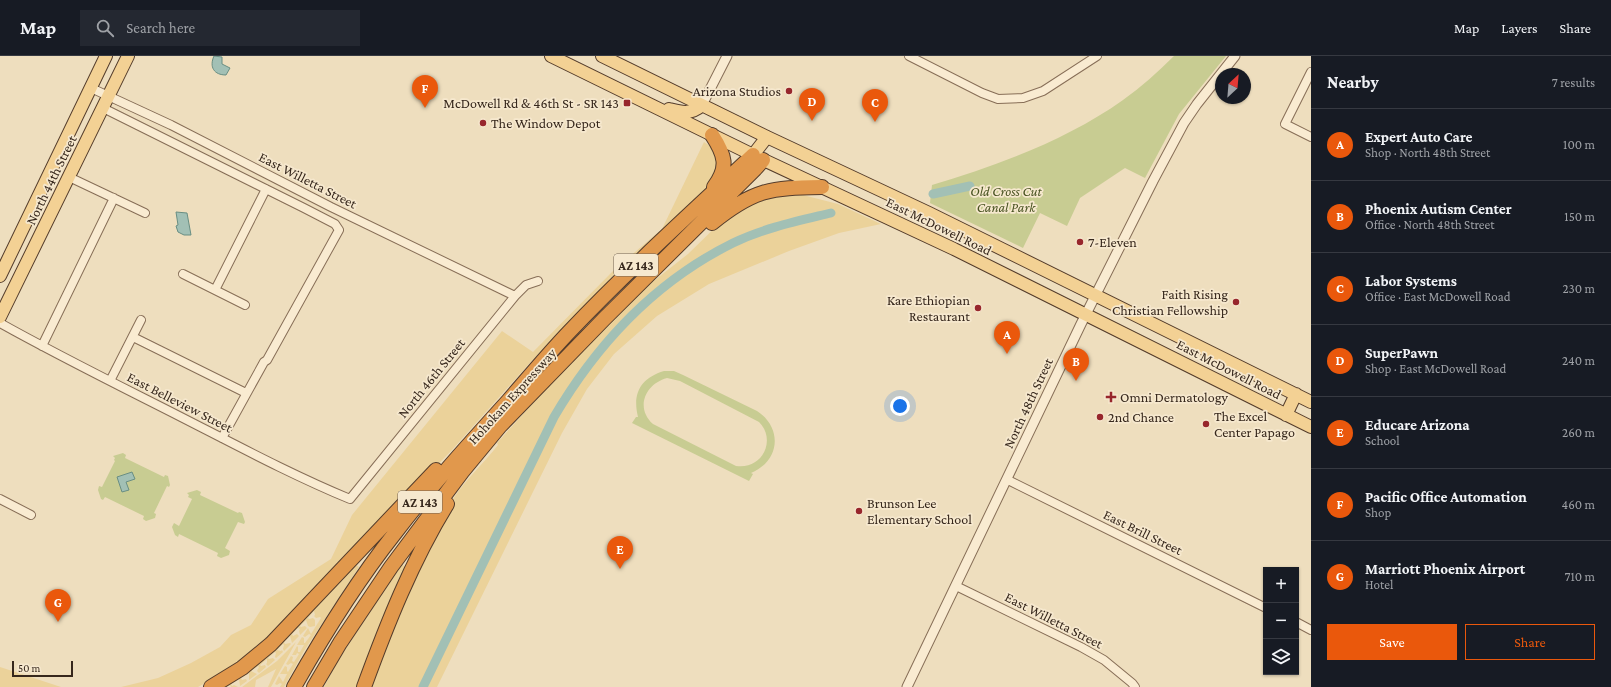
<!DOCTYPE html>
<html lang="en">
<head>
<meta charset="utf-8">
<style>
	:root { --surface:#171b24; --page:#242831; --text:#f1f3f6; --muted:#9ea1a6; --line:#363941; --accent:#ea580c }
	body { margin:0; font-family:"Crimson Pro",serif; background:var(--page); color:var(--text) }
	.controls { position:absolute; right:12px; bottom:12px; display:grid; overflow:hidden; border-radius:0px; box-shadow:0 1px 3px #0004 }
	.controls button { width:36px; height:36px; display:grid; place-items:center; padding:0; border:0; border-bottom:1px solid var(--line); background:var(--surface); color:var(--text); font:20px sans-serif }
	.compass { position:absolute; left:1215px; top:12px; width:36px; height:36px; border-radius:50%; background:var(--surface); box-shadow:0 1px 3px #0004; rotate:26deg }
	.scale { position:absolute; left:12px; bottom:10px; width:61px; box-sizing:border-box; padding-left:4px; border:2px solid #36271c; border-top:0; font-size:11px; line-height:14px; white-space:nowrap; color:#36271c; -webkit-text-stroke:3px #f6e8ce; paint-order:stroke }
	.you { position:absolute; left:900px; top:350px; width:14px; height:14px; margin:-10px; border:3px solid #fff; border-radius:50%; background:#1a73e8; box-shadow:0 0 0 6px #1a73e833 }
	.badge { display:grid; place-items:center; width:26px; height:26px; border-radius:50%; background:var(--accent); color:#fff; font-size:13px; font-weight:700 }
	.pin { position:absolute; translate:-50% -33px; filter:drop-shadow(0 1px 2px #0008) }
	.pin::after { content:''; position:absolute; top:21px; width:14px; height:12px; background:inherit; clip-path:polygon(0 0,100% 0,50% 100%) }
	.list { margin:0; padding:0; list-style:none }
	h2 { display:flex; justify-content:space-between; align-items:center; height:52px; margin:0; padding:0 16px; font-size:17px }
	h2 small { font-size:13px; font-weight:400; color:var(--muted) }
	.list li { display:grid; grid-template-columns:26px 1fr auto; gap:12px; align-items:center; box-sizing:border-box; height:72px; padding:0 16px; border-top:1px solid var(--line) }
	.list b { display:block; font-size:15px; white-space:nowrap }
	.list p { margin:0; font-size:13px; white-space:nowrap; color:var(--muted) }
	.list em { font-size:13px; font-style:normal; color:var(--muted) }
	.actions { display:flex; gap:8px; padding:12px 16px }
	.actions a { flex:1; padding:9px 0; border:1px solid var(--accent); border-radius:0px; text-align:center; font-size:14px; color:var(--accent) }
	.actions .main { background:var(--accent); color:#fff }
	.icon { flex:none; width:22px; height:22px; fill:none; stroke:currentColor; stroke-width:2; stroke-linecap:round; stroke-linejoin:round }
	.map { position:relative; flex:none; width:1311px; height:631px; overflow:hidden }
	header { display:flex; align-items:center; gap:24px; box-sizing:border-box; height:56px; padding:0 20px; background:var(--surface); border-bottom:1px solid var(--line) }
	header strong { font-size:19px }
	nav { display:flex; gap:22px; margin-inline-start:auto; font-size:14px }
	.search { width:280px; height:36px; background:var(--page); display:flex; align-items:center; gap:10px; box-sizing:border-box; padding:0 14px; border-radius:0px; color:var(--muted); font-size:15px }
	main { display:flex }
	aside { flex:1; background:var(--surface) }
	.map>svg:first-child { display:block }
	.green { fill:#c8cc92; fill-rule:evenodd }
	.sand { fill:#ebd29a }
	.water { fill:#a2c0b5; stroke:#698e83 }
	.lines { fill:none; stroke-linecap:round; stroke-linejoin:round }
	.canal { stroke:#a2c0b5; stroke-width:9 }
	.minor-casing { stroke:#876e57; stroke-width:10 }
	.tertiary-casing { stroke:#876e57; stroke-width:11 }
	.primary-casing { stroke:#543c2b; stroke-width:14 }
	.motorway-casing { stroke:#543c2b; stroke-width:16 }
	.minor { stroke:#f9ebd1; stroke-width:8 }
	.tertiary { stroke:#f9ebd1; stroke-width:9 }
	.primary { stroke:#f3d194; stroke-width:12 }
	.motorway { stroke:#e1984c; stroke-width:14 }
	.poi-dot { fill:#97262c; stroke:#f6e8ce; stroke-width:1.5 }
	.labels { text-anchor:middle; stroke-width:3.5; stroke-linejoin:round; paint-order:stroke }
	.shield { fill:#f6e8ce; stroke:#706151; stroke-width:1 }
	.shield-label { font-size:13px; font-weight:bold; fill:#36271c }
	.poi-label { font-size:14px; fill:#36271c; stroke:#f6e8ce; text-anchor:start }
	.street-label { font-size:14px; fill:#36271c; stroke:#f6e8ce }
	.park-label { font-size:14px; font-style:italic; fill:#495322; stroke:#f6e8ce }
</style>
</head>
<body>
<header>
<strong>Map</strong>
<div class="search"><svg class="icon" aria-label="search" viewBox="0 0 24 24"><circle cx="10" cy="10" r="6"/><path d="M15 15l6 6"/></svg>Search here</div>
<nav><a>Map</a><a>Layers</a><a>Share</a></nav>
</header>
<main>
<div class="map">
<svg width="1311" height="631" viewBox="0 0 1311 631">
	<rect width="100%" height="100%" fill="#eedebe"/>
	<path class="green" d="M 1174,0 L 1226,0 L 1179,58 L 1145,122 L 1125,112 L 1080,142 L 1067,170 L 1040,157 L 1023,192 L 930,147 L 932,129 C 996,110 1067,84 1123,44 C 1141,31 1158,16 1174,0 Z
		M 664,315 L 674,315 L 683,319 L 757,355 C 783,372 780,405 751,417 L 753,418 L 749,425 L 632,367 L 636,361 L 638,361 C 632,337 641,322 664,315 ZM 667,322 L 680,325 L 759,366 C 777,384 762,414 736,410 L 653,368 C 635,352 645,328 667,322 Z
		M 123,397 L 126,399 L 125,402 L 164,421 L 165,419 L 168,420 L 170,429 L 169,431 L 167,430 L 154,457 L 156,458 L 155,462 L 146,465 L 143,463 L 144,460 L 105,441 L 103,444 L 101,443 L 98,434 L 99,430 L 102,431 L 115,405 L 114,404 L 115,402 L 113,400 Z
		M 197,434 L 201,436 L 200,439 L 238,457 L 239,456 L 242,457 L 245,466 L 244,468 L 238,466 L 225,492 L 230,495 L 229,499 L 221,502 L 217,500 L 218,497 L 179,478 L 178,481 L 175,479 L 172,471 L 174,467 L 179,470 L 192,443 L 188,441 L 189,439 L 187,437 Z"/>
	<path class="sand" d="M 704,86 L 715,93 L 721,111 L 708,131 L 584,251 L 528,309 L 451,395 L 265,585 L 225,616 L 198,631 L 121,631 L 158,622 L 191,607 L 220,591 L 231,579 L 251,569 L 268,543 L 331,503 L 352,459 L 502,275 L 533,296 L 614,214 L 662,173 Z
		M 799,138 L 838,148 L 881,168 L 839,177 L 789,195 L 709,228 L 657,260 L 614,298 L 587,333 L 562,377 L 437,631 L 370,631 C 383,595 398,561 413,526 C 425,498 437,469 453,443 C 466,423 483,408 498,389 L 497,387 L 542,337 L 646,231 L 688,198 L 729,158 L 760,144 Z
		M 354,507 L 359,511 L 304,595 L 284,631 L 280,631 L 282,628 L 280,627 L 277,629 L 275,628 L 279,620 L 283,626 L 287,618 L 280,618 L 285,610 L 287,611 L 287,615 L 288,616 L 293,608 L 291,607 L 288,609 L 286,608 L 291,600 L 293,601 L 292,605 L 294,606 L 299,598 L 297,597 L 296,599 L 292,599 L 297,590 L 298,591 L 298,596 L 300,596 L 304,589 L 297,589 L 302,581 L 304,582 L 304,587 L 305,587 L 311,579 L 309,578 L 305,581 L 303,580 L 308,572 L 311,578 L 321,562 L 320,561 L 316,562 L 314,560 L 315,559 L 314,555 L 308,562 L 309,563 L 313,562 L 315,564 L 315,570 L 310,571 L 308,570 L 306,564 L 300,570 L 301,571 L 305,570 L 307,572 L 300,579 L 299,575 L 300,573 L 298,572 L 292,578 L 293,580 L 297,578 L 299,580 L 292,587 L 290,580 L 284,586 L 285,588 L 290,587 L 291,588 L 284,595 L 283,593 L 284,589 L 283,588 L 277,594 L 281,595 L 282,594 L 283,596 L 276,602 L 275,601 L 276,597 L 275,596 L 268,602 L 269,603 L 273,602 L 275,604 L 268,610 L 266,608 L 267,607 L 267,603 L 260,609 L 261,610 L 265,609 L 266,611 L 259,617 L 257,615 L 259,611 L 258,610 L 251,615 L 257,618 L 249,624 L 249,617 L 241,622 L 242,624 L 246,623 L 247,625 L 240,630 L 239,623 L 231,628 L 232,630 L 234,629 L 238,631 L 231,631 L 230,629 L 226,631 L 220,631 L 327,535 L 343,524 L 350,511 Z
		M 402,508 L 407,513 L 360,631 L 324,631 L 337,606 Z
		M 296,586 L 271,631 L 268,631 L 276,613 L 256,624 L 255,631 L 242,631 L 277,605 Z
		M 0,611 L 61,631 L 0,631 Z"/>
	<path class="water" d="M 214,0 L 222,1 L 222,8 L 230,12 L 226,19 C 214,19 209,11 214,0 Z
		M 176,156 L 187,157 L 191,179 L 184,179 L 178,176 L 176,170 L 178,169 Z
		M 132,416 L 135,423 L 126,426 L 129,434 L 122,436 L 117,421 Z"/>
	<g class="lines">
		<path class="canal" d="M 933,138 L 970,130
			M 423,631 L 554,361 C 597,288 656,225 733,187 C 764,172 798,165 831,157"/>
		<defs>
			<path id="minor" d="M 909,0 L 982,37 L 998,43 L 1023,42 L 1043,35 L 1097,0
				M 1311,16 L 1285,68 L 1311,81
				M 91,32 L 171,69 L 331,151 L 515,240
				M 103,52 L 304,152 L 335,168 L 339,174 L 267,304 L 264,306 L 222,382
				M 69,121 L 145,157
				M 183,218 L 245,249
				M 215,234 L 266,133
				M 0,267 C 59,300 120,330 181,361 C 236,389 292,419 350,443 L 515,240 L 526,229 L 538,225
				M 133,281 L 246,337
				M 42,290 L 114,142
				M 110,325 L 141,264
				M 1008,424 L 1266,552
				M 0,443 L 31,459
				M 956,530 L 1081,591 L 1104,604 L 1132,627 L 1135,631
				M 1296,566 L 1311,574"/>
			<path id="tertiary" d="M 702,49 L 727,0
				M 907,631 L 1081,268 L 1153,125 L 1184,67 L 1197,48 L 1235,0"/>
			<path id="primary" d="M 551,0 L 753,99 L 954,193 L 1311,371
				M 602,0 L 767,81 L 929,157 L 1311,346
				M 669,53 C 681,56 691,59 702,49
				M 753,99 L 767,81
				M 0,220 L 106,0
				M 0,261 L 128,0
				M 1286,359 L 1296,338"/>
			<path id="motorway" d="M 712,79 C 725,99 729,111 714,131
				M 712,167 C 754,133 770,132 822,131
				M 211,631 L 242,612 L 271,588 L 436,414
				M 294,631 C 324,578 357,525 395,477 C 430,431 469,388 508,345 C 528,322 548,298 569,276 C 628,214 691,157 753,99
				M 314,631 L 340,587 L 391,511 L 462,416 L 500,370 L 604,263 L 755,113 L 763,104
				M 364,631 C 387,568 412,505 447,448"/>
		</defs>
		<use href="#minor" class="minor-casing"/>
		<use href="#tertiary" class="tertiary-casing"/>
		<use href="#primary" class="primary-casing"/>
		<use href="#motorway" class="motorway-casing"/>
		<use href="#minor" class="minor"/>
		<use href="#tertiary" class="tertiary"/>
		<use href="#primary" class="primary"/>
		<use href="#motorway" class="motorway"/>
	</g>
	<g class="poi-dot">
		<circle cx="789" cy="35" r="4"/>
		<rect x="623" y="43" width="8" height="8" rx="2"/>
		<circle cx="483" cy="67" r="4"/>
		<circle cx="1080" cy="186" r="4"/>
		<circle cx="1236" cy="246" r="4"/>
		<circle cx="978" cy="252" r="4"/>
		<path d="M1109 335h4v4h4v4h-4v4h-4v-4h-4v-4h4z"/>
		<circle cx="1100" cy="361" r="4"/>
		<circle cx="1206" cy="368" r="4"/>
		<circle cx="859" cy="455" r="4"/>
	</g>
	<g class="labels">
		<g class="shield">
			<rect x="614" y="198" width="44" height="22" rx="3"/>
			<rect x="398" y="435" width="44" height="22" rx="3"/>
		</g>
		<g class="shield-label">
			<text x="636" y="214">AZ 143</text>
			<text x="420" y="451">AZ 143</text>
		</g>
		<g class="poi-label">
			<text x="781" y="40" text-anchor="end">Arizona Studios</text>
			<text x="619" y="52" text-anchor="end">McDowell Rd &amp; 46th St - SR 143</text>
			<text x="491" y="72">The Window Depot</text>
			<text x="1088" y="191">7-Eleven</text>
			<text x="1228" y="243" text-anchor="end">Faith Rising<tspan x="1228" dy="16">Christian Fellowship</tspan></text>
			<text x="970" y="249" text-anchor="end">Kare Ethiopian<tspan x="970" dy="16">Restaurant</tspan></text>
			<text x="1120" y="346">Omni Dermatology</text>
			<text x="1214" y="365">The Excel<tspan x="1214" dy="16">Center Papago</tspan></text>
			<text x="1108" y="366">2nd Chance</text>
			<text x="867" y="452">Brunson Lee<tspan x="867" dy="16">Elementary School</tspan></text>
		</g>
		<g class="street-label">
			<text transform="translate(51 124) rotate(-64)" y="5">North 44th Street</text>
			<text transform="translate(308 124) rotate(27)" y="5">East Willetta Street</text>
			<text transform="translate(939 170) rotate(26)" y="5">East McDowell Road</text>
			<text transform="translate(1229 313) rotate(27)" y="5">East McDowell Road</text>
			<text transform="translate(431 322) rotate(-51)" y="5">North 46th Street</text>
			<text transform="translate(512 340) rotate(-48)" y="5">Hohokam Expressway</text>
			<text transform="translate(180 346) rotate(27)" y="5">East Belleview Street</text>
			<text transform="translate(1028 347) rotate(-65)" y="5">North 48th Street</text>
			<text transform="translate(1143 476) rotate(26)" y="5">East Brill Street</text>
			<text transform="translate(1054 564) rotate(27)" y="5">East Willetta Street</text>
		</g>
		<g class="park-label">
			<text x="1006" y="140">Old Cross Cut<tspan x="1006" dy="16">Canal Park</tspan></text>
		</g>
	</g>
</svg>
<div class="controls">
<button>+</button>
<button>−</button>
<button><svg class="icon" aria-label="layers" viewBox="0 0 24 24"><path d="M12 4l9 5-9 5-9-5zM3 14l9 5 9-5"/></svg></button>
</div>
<svg class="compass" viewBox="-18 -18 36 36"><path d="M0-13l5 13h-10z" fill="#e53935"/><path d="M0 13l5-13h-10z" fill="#9ea1a6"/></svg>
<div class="scale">50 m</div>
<div class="you"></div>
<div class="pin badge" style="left:1007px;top:298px">A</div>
<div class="pin badge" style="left:1076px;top:325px">B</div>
<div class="pin badge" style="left:875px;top:66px">C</div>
<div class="pin badge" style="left:812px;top:65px">D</div>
<div class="pin badge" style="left:620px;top:513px">E</div>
<div class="pin badge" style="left:425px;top:52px">F</div>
<div class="pin badge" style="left:58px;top:566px">G</div>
</div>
<aside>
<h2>Nearby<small>7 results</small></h2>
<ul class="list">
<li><span class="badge">A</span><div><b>Expert Auto Care</b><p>Shop · North 48th Street</p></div><em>100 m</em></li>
<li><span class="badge">B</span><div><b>Phoenix Autism Center</b><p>Office · North 48th Street</p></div><em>150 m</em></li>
<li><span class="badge">C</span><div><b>Labor Systems</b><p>Office · East McDowell Road</p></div><em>230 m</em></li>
<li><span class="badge">D</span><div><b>SuperPawn</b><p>Shop · East McDowell Road</p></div><em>240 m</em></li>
<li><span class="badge">E</span><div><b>Educare Arizona</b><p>School</p></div><em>260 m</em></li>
<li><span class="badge">F</span><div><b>Pacific Office Automation</b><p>Shop</p></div><em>460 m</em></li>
<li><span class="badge">G</span><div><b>Marriott Phoenix Airport</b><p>Hotel</p></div><em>710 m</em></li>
</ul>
<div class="actions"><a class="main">Save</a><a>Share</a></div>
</aside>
</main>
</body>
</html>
